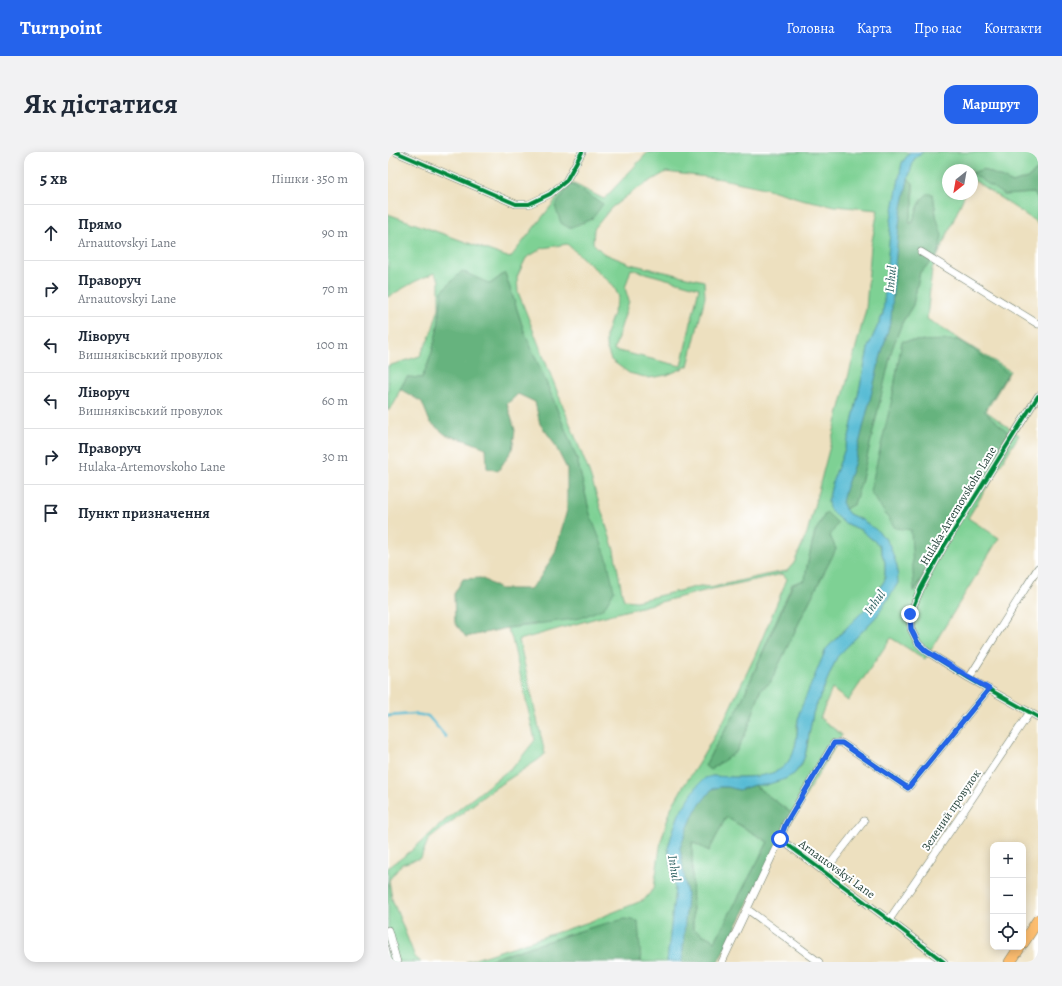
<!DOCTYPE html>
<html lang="uk">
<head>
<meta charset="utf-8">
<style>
	:root { --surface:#fff; --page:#f2f2f3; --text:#1f2937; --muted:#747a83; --line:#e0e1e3; --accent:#2563eb }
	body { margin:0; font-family:Alegreya,serif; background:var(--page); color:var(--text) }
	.controls { position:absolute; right:12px; bottom:12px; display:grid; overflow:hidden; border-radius:8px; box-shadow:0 2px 10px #0003 }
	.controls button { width:36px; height:36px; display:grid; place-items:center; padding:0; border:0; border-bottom:1px solid var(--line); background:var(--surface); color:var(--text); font:20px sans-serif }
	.compass { position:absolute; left:554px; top:12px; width:36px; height:36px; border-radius:50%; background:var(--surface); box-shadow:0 2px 10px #0003; rotate:211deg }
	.stop { position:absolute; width:12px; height:12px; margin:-9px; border:3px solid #2563eb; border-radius:50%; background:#fff }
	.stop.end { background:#2563eb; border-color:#fff; box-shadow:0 1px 4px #0008 }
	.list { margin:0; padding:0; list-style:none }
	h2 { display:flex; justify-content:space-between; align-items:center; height:52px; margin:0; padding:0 16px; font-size:17px }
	h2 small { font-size:13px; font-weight:400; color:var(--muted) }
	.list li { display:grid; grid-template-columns:26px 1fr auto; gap:12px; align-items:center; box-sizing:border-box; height:56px; padding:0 16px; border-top:1px solid var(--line) }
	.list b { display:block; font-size:15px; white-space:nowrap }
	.list p { margin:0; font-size:13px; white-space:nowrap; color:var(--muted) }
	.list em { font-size:13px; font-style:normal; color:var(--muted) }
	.icon { flex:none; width:22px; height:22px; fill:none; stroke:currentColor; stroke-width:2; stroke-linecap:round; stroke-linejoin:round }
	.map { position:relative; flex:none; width:650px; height:810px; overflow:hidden; border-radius:12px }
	header { display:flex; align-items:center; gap:24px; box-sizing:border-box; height:56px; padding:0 20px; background:var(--accent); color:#fff }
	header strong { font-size:19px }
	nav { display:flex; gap:22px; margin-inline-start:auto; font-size:14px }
	.intro { display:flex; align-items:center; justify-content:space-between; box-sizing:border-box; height:96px; padding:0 24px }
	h1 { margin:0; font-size:28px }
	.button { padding:10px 18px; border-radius:12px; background:var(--accent); color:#fff; font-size:14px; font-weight:700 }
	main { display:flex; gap:24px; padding:0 24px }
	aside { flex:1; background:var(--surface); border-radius:12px; box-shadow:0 2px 10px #0003 }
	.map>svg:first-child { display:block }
	.green { fill:#7ed194; stroke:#4e8764; fill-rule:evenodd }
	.forest { fill:#66b37e; stroke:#427859; fill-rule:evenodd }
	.water { fill:#56bbd4; stroke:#3a7c84 }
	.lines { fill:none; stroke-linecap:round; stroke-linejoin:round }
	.stream { stroke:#56bbd4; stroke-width:2.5 }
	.street-casing { stroke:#677665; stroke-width:8 }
	.primary-casing { stroke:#677665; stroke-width:12 }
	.street { stroke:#fff; stroke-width:7 }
	.primary { stroke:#fcbd6f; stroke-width:11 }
	.cycleway-casing { stroke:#fff; stroke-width:6 }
	.cycleway { stroke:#00873e; stroke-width:4 }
	.route { stroke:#2563eb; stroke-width:5 }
	.labels { text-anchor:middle; stroke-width:4; stroke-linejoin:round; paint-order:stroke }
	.street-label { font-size:12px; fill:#1f3d34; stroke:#fff }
	.water-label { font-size:13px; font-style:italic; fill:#306364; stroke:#fff }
</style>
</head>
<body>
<header>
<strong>Turnpoint</strong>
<nav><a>Головна</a><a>Карта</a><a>Про нас</a><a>Контакти</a></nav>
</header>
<div class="intro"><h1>Як дістатися</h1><a class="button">Маршрут</a></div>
<main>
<aside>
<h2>5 хв<small>Пішки · 350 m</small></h2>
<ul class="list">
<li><svg class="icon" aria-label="ahead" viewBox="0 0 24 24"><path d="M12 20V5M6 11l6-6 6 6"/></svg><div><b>Прямо</b><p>Arnautovskyi Lane</p></div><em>90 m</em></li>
<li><svg class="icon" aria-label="right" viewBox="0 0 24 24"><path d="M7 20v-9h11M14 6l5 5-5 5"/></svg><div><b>Праворуч</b><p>Arnautovskyi Lane</p></div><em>70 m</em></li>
<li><svg class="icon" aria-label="left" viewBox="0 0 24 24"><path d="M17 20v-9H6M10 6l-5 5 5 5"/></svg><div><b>Ліворуч</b><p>Вишняківський провулок</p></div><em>100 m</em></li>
<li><svg class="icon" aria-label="left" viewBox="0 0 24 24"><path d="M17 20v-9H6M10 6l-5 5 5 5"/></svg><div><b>Ліворуч</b><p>Вишняківський провулок</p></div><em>60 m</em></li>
<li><svg class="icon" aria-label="right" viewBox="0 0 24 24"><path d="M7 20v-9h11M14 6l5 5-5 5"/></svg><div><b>Праворуч</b><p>Hulaka-Artemovskoho Lane</p></div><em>30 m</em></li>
<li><svg class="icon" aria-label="arrive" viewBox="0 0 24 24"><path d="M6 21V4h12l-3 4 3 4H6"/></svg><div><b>Пункт призначення</b></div></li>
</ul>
</aside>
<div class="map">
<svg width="650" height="810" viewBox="0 0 650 810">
	<rect width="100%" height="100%" fill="#fff"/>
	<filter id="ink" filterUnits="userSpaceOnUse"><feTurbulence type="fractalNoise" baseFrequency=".025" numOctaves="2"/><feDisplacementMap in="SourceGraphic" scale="8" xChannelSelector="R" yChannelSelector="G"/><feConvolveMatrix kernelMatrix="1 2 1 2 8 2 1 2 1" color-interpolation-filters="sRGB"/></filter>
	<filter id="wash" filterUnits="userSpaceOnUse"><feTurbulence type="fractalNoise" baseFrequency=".012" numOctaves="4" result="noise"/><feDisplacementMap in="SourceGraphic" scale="16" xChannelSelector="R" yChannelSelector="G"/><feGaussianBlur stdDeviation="0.9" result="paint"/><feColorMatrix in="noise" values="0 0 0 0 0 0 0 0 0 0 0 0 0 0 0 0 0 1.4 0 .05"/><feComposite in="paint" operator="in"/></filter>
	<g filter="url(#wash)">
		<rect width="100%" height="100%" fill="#ede0bf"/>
		<path class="green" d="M 260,0 L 522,0 L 514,11 L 503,69 L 495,162 L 481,193 L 461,285 L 454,305 L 445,328 L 440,350 L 455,370 L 473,378 L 491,393 L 497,410 L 497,428 L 478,456 L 438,497 L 409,572 C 410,587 407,604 396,615 C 383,628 341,625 324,624 L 291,662 L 285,679 L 280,696 L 287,737 L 279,810 L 253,810 L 253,806 L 208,774 L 94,810 L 78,810 L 201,770 L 256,748 L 266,736 L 273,689 L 283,656 L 295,635 L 310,612 L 336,568 L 366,506 L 399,427 L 395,422 L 320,438 L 205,467 L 131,488 L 157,602 L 150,608 L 101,640 L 40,688 L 33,706 L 14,712 L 1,728 L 4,747 L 27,805 L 33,810 L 0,810 L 0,716 L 23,699 L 61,665 L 128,612 L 147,588 L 124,487 L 119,476 L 148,473 L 202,362 L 189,307 L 160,235 L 136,179 L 117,121 L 102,132 L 54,139 C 52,169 47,199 34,226 L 19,225 L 12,237 L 6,252 L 0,259 L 0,214 L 32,204 L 43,182 L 51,156 L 51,128 L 46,121 L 26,130 L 0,145 L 0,62 L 122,106 L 182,30 L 216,47 ZM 278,20 L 334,27 L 377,36 L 413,47 L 447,54 L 490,58 L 483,94 L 478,157 L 419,381 L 406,411 L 399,419 L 377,423 L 325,435 L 312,434 L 248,449 L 236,448 L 234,441 L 226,398 L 201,320 L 130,140 L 129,125 L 138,106 L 155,96 L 179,92 L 225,133 L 231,145 L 218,182 L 218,194 L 223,208 L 241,221 L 261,226 L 279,223 L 300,214 L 317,145 L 316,129 L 242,112 L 215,101 L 205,91 L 206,77 L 223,56 L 247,38 ZM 243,117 L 311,136 L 293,214 L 226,198 L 241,149 L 237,136 ZM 438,360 L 442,384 L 448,397 L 418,456 L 382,531 L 373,537 L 360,576 L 348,600 L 317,614 L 324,600 L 350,557 L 404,432 L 417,428 L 419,414 L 427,380 Z
			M 535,0 L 650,0 L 650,19 L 647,19 L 642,25 L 625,31 L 595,17 L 616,43 L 646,41 L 650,47 L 650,60 L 649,64 L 650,65 L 650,71 L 584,27 L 584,18 L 560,18 L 560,42 L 577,42 L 544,117 L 539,167 L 622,219 L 598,259 L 631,283 L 580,366 L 611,386 L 537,507 L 503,486 L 460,549 L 444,537 L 432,566 L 454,583 L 406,663 L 366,633 L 378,633 L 406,622 L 413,614 L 417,604 L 419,595 L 425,561 L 449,505 L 489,464 L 510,431 L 502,394 L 496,385 L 474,368 L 461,362 L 457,357 L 466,352 L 473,331 L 504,197 L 514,171 L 525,153 L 532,120 L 545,109 L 548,63 L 545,42 L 533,48 L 524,71 L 521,70 L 525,53 L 525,31 L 520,27 L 526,7 ZM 514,189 L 564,369 L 527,439 L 523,378 L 504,247 Z
			M 338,665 L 380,690 L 327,789 L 305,777 L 304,690 L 321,699 Z"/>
		<path class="forest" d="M 595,17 L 625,31 L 642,25 L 647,19 L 650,19 L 650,47 L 646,41 L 616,43 L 584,21 Z
			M 520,27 L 525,31 L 525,53 L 521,71 L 524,71 L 533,48 L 539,42 L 545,42 L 548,63 L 554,84 L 551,99 L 545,109 L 532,120 L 525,153 L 514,171 L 504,197 L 473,331 L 466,352 L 457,357 L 454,350 L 457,338 L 466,312 L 492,207 L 503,167 L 508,102 L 512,65 Z
			M 183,32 L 215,52 L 204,67 L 181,76 L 173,71 L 167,54 Z
			M 74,119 L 102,132 L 117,121 L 136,179 L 160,235 L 189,307 L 202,362 L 219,406 L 226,439 L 216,456 L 193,466 L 119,476 L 78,485 L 67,471 L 66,442 L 75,427 L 93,426 L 112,437 L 142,437 L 151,427 L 167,401 L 179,358 L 179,317 L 165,289 L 152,272 L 147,250 L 130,242 L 119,252 L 127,278 L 124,298 L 110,319 L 99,316 L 98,296 L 77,288 L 58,283 L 42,270 L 34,250 L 12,237 L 19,225 L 34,226 C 47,199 52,169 54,139 Z
			M 571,188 L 620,221 L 596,259 L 621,281 L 564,369 L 526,440 L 523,378 L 507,376 L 482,339 L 504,247 L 514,189 Z
			M 438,360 L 450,371 L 442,384 L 448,397 L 418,456 L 382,531 L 373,537 L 360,576 L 348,600 L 322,618 L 317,614 L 324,600 L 350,557 L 405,432 L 417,428 L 419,414 L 427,380 Z
			M 366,633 L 406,663 L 330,810 L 294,810 L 295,796 L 295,716 L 292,696 L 298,680 L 307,659 L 324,637 L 331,635 L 340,635 L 351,638 ZM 338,665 L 380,690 L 327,789 L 305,777 L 304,690 L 321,699 Z
			M 237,767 L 250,769 L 253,810 L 94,810 L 208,774 Z"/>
		<path class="water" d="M 522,0 L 535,0 L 526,7 L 520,27 L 512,65 L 508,102 L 503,167 L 492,207 L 466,312 L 457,338 L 454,350 L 457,357 L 461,362 L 474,368 L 487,377 L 496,385 L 502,394 L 509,414 L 510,431 L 489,464 L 449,505 L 425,561 L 417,604 L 413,613 L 406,622 L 397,627 L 378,633 L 366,633 L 351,638 L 340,635 L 331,635 L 324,637 L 307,659 L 298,680 L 292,696 L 299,743 L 294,810 L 279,810 L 287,737 L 280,696 L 285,679 L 291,662 L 309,634 L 317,626 L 324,624 C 343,625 378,628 394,616 C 400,612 405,602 407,595 C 410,584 409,573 411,561 L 438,497 L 478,456 L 497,428 L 497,410 L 491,393 L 473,378 L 455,370 L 447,363 L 441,356 L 440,350 L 445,328 L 454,305 L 461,285 L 481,193 L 495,162 L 503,69 L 514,11 Z"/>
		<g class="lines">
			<path class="stream" d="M 0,564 L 26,562 L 40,564 L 58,585"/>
		</g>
	</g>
	<g filter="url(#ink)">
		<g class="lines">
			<defs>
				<path id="street" d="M 8,0 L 128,52 L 141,52 L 162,42 L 178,29 L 194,0
					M 533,100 L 650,172
					M 650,244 L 628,279 L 555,396 L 533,436 L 522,462 L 523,477 L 530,491 L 538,499 L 581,526 L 650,565
					M 581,526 L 650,416
					M 436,720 L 476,669
					M 359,757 L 431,810
					M 501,768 L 571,666 L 642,560
					M 0,778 L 9,810
					M 334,810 L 392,687
					M 556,810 L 501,768 L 392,687 L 398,671 L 446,591 L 454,591 L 520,636 L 601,537"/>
				<path id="primary" d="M 635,791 L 650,768
					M 622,810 L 632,795"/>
			</defs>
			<use href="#street" class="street-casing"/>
			<use href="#primary" class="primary-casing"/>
			<use href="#street" class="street"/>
			<use href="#primary" class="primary"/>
			<defs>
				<path id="cycleway" d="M 8,0 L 128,52 L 141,52 L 162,42 L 178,29 L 194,0
					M 650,244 L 628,279 L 555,396 L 533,436 L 522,462 L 523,477 L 530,491 L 538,499 L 581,526 L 650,565
					M 556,810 L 501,768 L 392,687 L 398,671 L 446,591 L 454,591 L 520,636 L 601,537"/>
			</defs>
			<use href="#cycleway" class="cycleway-casing"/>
			<use href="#cycleway" class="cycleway"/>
		</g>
	</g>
	<g class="lines" filter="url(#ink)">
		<path class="route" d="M 392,687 L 398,671 L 446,591 L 454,591 L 520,636 L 601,537 L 538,499 L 530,491 L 523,477 L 522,462"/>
	</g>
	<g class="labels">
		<g class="street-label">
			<text transform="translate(570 354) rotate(-59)" y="4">Hulaka-Artemovskoho Lane</text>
			<text transform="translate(563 658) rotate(-56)" y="4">Зелений провулок</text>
			<text transform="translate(449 717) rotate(36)" y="4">Arnautovskyi Lane</text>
		</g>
		<g class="water-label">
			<text transform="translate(502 127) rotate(-84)" y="5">Inhul</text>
			<text transform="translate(486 450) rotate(-54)" y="5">Inhul</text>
			<text transform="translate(287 716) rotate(81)" y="5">Inhul</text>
		</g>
	</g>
</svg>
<div class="controls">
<button>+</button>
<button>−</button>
<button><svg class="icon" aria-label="locate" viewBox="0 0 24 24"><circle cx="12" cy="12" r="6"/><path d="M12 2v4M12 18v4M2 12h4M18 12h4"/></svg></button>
</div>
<svg class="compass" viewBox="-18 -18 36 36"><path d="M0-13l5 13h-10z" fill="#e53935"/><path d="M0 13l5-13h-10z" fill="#747a83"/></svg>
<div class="stop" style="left:392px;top:687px"></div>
<div class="stop end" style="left:522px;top:462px"></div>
</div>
</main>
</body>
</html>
